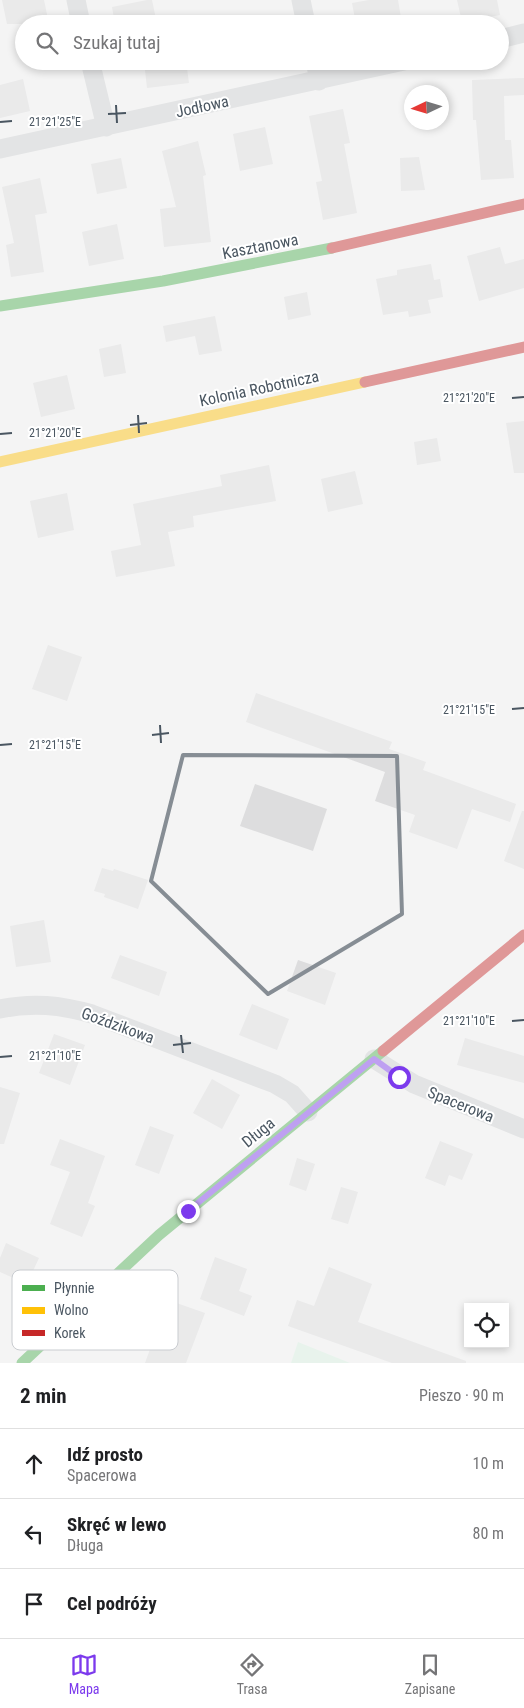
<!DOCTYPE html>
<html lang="pl">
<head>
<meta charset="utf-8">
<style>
	:root { --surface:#fff; --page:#f6f6f6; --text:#202124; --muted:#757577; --line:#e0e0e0; --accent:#7c3aed }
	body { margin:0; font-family:"Roboto Condensed",sans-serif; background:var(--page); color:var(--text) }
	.controls { position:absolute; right:15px; bottom:15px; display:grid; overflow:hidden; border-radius:0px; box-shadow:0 2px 8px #0003 }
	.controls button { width:45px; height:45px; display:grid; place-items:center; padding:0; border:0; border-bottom:1px solid var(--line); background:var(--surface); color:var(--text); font:25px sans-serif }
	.compass { position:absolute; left:404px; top:85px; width:45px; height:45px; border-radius:50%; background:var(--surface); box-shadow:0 2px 8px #0003; rotate:266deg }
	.stop { position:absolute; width:15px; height:15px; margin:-11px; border:4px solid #7c3aed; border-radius:50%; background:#fff }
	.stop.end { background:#7c3aed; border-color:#fff; box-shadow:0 1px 5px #0008 }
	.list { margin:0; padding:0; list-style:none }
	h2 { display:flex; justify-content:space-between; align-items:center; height:65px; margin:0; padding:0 20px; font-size:21px }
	h2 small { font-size:16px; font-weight:400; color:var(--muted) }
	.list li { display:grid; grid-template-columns:32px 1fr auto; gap:15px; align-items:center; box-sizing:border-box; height:70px; padding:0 20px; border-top:1px solid var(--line) }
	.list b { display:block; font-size:19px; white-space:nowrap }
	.list p { margin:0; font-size:16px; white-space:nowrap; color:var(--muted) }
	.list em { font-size:16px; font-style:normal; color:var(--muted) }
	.icon { flex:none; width:28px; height:28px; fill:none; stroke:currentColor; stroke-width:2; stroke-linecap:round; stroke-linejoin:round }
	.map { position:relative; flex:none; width:524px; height:1363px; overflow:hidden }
	.search { position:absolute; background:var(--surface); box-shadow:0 2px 8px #0003; left:15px; right:15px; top:15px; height:55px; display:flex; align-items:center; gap:12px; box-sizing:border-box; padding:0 18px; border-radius:28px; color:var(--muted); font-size:19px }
	.sheet { height:275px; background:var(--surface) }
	nav { display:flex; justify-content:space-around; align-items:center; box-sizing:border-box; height:70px; border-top:1px solid var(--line); background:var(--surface); font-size:14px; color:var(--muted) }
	nav a { display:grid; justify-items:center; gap:2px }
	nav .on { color:var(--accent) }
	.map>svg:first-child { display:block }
	.green { fill:#d9f2e3 }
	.building { fill:#ddddde }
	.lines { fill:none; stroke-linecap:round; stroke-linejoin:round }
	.street { stroke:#ced0d2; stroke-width:19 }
	.fast { stroke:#4caf50; stroke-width:11 }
	.slow { stroke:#ffc107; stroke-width:11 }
	.jam { stroke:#c62828; stroke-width:11 }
	.route { stroke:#7c3aed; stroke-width:6 }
	.marked { fill:none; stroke:#868d94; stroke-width:4; stroke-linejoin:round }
	.ticks { fill:none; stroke:#4a5661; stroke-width:2 }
	.labels { text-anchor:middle; stroke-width:4; stroke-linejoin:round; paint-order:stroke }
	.street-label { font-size:16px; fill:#4a5661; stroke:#fff }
	.key { fill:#fff; stroke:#c9ccd0; stroke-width:1 }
	.key-label { font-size:14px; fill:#4a5661 }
	.ticks-label { font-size:12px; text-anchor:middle; fill:#4a5661; stroke:#fff; stroke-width:4; stroke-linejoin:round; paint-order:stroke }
</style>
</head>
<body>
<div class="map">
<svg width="524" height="1363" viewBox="0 0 524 1363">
	<rect width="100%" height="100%" fill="#f4f4f4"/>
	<path class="green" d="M 298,1342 L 350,1363 L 291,1363 Z"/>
	<path class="building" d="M 2,0 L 44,0 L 49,24 L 7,24 Z
		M 147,0 L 152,0 L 157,24 L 115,24 L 112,7 Z
		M 369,0 L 398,0 L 402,24 L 356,24 L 352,3 Z
		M 457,0 L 497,0 L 500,15 L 462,22 Z
		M 144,61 L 186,61 L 189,83 L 147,88 Z
		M 524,78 L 524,95 L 504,96 L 505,140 L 511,140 L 514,178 L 481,180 L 476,120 L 473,120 L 472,80 Z
		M 23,79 L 30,111 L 0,118 L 0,85 Z
		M 343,109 L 350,143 L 344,144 L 357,213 L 323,220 L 316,182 L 322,181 L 309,116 Z
		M 265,127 L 273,164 L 240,171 L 233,134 Z
		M 198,141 L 206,175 L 203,176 L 211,242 L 164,247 L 160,209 L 176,207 L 162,151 Z
		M 419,157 L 425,190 L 401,191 L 400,158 Z
		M 121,158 L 127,188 L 97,194 L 91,164 Z
		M 40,178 L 47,213 L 35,215 L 44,272 L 11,277 L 6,245 L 14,243 L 2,187 Z
		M 117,224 L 124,259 L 89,266 L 82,232 Z
		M 500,247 L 505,264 L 524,259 L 524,288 L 479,301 L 467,256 Z
		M 431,264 L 434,280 L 440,279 L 443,297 L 428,300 L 431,313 L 409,317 L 408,311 L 383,315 L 376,279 L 397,275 L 397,270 Z
		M 307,292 L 311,315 L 288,320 L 284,297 Z
		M 215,316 L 222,351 L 199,355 L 195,336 L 166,342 L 163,326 Z
		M 121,344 L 126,373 L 104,377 L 99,349 Z
		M 67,375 L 75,409 L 41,417 L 33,383 Z
		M 524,421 L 524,473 L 514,473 L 506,423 Z
		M 437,438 L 441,461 L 417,465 L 414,442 Z
		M 269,465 L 276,501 L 193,516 L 194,527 L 168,532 L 175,566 L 116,577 L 111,551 L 141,545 L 133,504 L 222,486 L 220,475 Z
		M 355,471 L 363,504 L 328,512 L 321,479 Z
		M 67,493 L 74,530 L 38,538 L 30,501 Z
		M 48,645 L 82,657 L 67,701 L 32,689 Z
		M 256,693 L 392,742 L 389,749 L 426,762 L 423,770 L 516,804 L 510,822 L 472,809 L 457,849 L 409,832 L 415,815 L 375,801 L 385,772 L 246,722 Z
		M 255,784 L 327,809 L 313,851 L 240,826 Z
		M 522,811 L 524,811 L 524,869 L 504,861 Z
		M 102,868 L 113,871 L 114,869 L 148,880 L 138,909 L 104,897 L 105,894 L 94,891 Z
		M 44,920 L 51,962 L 16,967 L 10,926 Z
		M 120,955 L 167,972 L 159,996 L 111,978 Z
		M 298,960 L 336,973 L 325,1005 L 287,991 Z
		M 252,1004 L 289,1019 L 277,1050 L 239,1035 Z
		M 54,1034 L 85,1045 L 70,1085 L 39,1073 Z
		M 465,1038 L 524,1056 L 524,1083 L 457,1065 Z
		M 212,1079 L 240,1095 L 222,1129 L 193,1113 Z
		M 0,1087 L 20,1093 L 4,1144 L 0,1144 Z
		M 150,1126 L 174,1135 L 159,1174 L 135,1165 Z
		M 60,1139 L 105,1156 L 88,1203 L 95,1206 L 82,1237 L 50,1224 L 70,1172 L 50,1165 Z
		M 440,1141 L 473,1154 L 462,1180 L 449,1175 L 445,1186 L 425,1178 Z
		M 297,1158 L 315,1164 L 306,1191 L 289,1185 Z
		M 341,1187 L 358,1192 L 348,1224 L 331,1219 Z
		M 6,1243 L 39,1258 L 27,1284 L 0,1272 L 0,1258 Z
		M 215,1257 L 247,1269 L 239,1291 L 252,1296 L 244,1316 L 200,1299 Z
		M 329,1267 L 372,1284 L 358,1322 L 466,1361 L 466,1363 L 392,1363 L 288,1326 L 297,1300 L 314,1306 Z
		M 168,1300 L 205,1313 L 186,1363 L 145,1363 Z"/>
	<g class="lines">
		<path class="street" d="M 76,0 L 81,24
			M 301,0 L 306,24
			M 500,39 L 524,33
			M 90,61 L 106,127
			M 315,61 L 319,81
			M 0,149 L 404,61
			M 0,1009 C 33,1002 60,1005 92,1014 L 275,1084 L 292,1094 L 308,1112
			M 374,1059 L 414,1084 L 524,1129"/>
		<path class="fast" d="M 0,306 L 163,281 L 332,248
			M 22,1363 L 159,1235 L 383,1051"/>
		<path class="slow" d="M 0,462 L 365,382"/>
		<path class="jam" d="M 332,248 L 524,204
			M 365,382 L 524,347
			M 383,1051 L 524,935"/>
	</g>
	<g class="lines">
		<path class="route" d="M 188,1211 L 374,1059 L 399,1077"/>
	</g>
	<path d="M0 0H524V1363H0ZM 183,755 L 397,756 L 402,914 L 268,994 L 151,881 Z" fill="#f4f4f4" fill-opacity=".55" fill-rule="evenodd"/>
	<path class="marked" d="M 183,755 L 397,756 L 402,914 L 268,994 L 151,881 Z"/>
	<path class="ticks" d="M 116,105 L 117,123M 108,114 L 126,113M 0,122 L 12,121M 512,398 L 524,397M 138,415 L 139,433M 130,425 L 147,423M 0,434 L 12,433M 512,709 L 524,708M 160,725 L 161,743M 152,735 L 169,733M 0,745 L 12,744M 512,1021 L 524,1020M 181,1035 L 183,1053M 173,1045 L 191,1043M 0,1057 L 12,1056"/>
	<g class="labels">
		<g class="street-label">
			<text transform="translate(202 106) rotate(-12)" y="6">Jodłowa</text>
			<text transform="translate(260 246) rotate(-11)" y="6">Kasztanowa</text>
			<text transform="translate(259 388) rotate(-12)" y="6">Kolonia Robotnicza</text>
			<text transform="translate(118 1025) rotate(20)" y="6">Goździkowa</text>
			<text transform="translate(461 1104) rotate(22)" y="6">Spacerowa</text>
			<text transform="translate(258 1132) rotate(-39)" y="6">Długa</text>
		</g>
	</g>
	<rect x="12" y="1270" width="166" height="80" rx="8" class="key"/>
	<rect x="22" y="1285" width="23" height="6" fill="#4caf50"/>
	<rect x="22" y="1307" width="23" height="7" fill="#ffc107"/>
	<rect x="22" y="1330" width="23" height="6" fill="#c62828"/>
	<g class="key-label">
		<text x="54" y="1293">Płynnie</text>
		<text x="54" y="1315">Wolno</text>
		<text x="54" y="1338">Korek</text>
	</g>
	<g class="ticks-label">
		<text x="55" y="126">21°21'25"E</text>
		<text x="469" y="402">21°21'20"E</text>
		<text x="55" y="437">21°21'20"E</text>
		<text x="469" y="714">21°21'15"E</text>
		<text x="55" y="749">21°21'15"E</text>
		<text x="469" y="1025">21°21'10"E</text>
		<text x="55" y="1060">21°21'10"E</text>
	</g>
</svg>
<div class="controls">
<button><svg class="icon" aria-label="locate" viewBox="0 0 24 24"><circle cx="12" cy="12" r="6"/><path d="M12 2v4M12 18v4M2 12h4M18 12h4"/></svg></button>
</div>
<svg class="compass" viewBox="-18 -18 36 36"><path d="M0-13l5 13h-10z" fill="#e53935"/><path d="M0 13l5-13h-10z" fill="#757577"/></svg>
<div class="stop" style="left:399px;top:1077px"></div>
<div class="stop end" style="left:188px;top:1211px"></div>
<div class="search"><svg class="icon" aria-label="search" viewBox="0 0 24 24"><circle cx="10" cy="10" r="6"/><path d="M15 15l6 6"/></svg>Szukaj tutaj</div>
</div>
<section class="sheet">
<h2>2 min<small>Pieszo · 90 m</small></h2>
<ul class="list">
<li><svg class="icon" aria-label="ahead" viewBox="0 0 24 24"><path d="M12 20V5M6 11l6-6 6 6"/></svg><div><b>Idź prosto</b><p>Spacerowa</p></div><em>10 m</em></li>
<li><svg class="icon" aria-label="left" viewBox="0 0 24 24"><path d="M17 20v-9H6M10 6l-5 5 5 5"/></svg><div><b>Skręć w lewo</b><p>Długa</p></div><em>80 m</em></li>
<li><svg class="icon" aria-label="arrive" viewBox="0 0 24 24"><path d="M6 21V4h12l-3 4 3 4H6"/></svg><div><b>Cel podróży</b></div></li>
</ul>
</section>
<nav>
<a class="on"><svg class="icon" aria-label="map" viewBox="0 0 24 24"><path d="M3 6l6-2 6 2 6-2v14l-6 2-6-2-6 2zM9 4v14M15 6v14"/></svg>Mapa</a>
<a><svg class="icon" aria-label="directions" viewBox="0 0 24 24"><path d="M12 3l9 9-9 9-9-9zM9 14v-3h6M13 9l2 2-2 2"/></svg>Trasa</a>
<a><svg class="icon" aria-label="saved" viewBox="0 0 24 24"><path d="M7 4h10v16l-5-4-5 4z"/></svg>Zapisane</a>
</nav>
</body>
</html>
